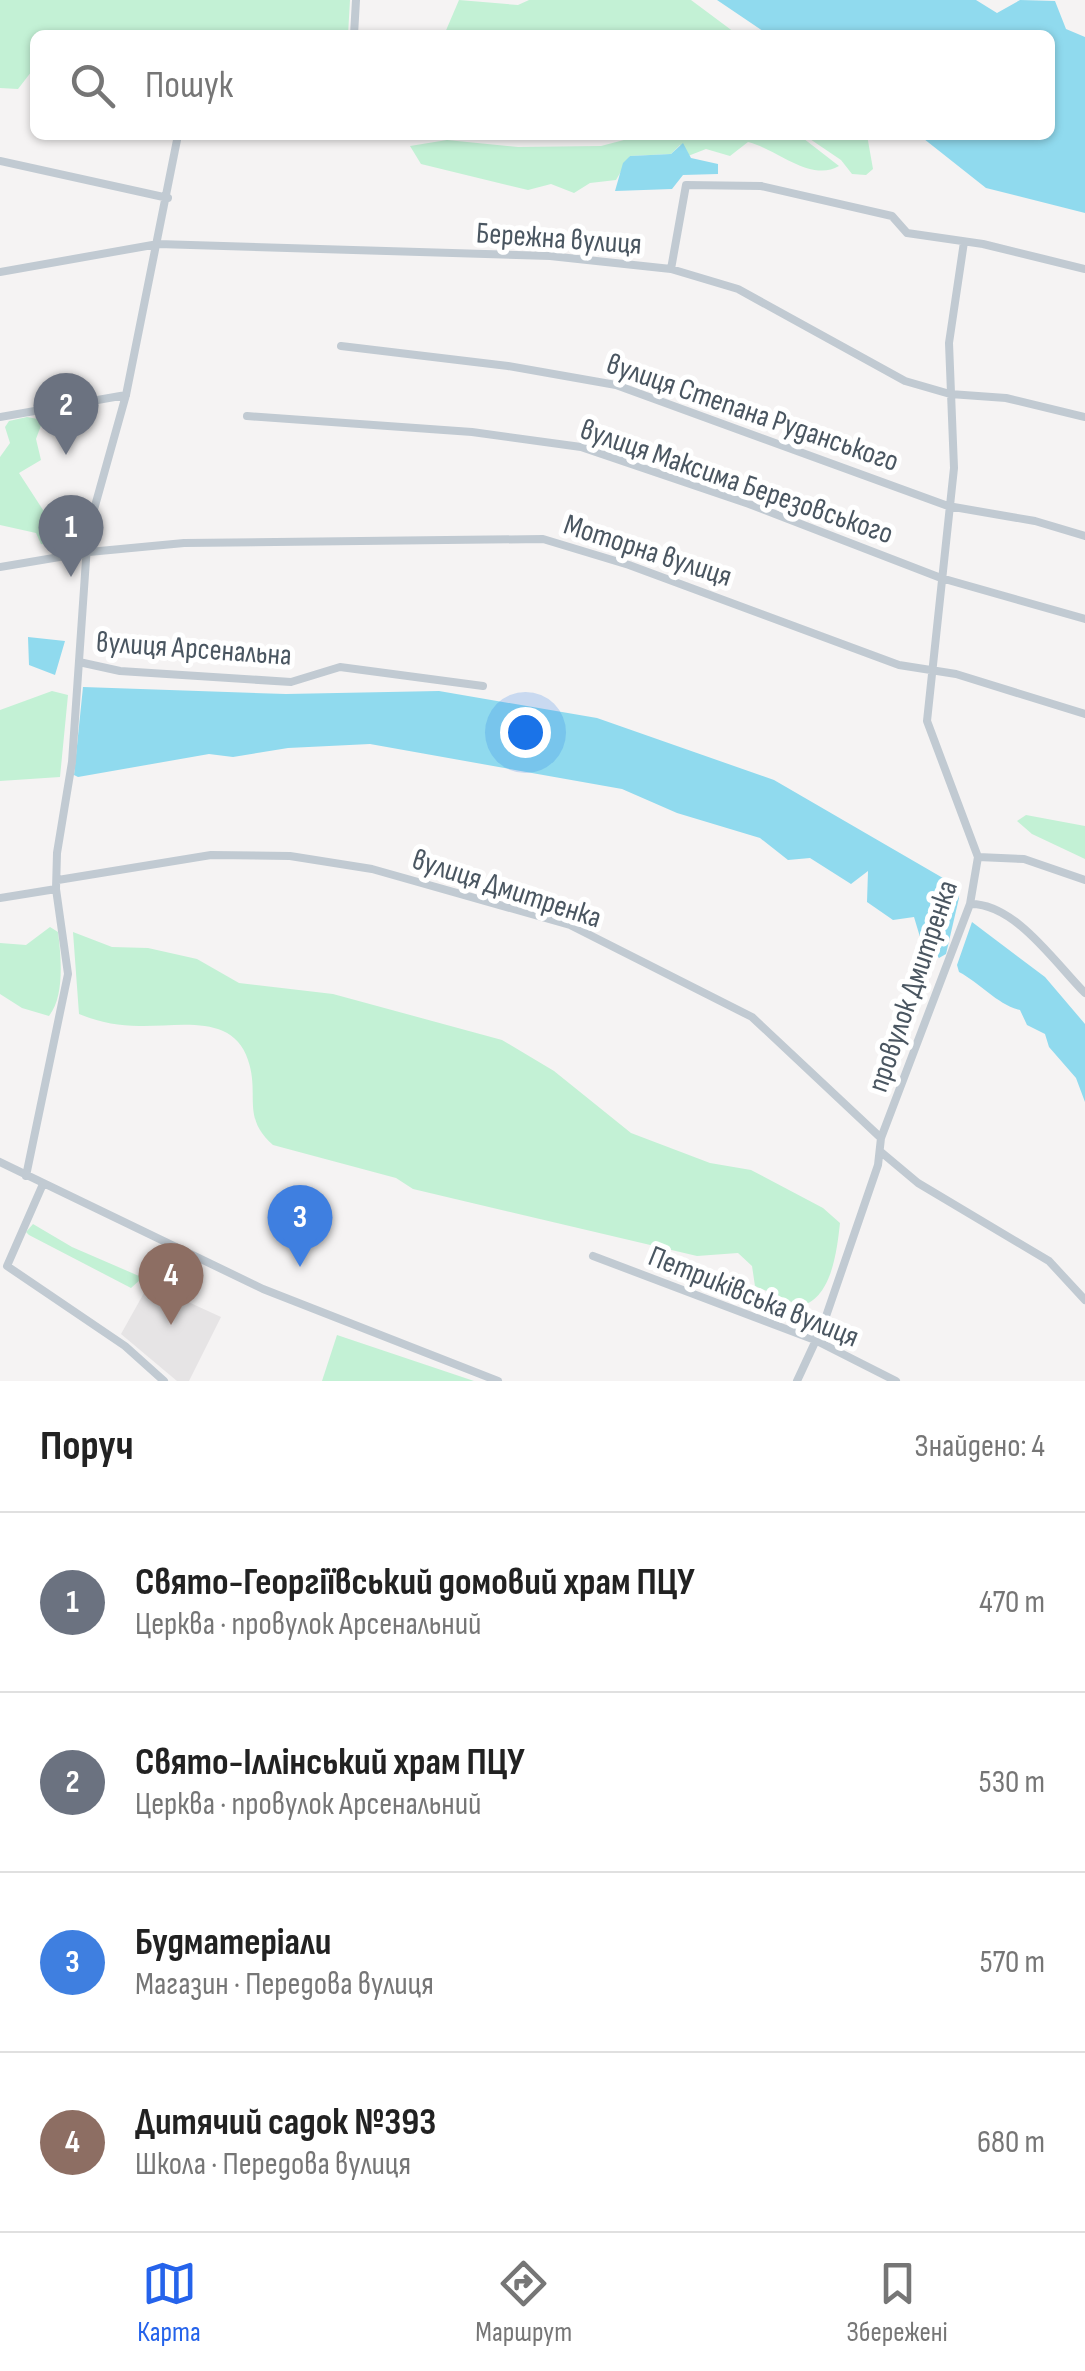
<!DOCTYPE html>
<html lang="uk">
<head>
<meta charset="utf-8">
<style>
	:root { --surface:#fff; --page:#f2f2f2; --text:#222; --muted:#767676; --line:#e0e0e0; --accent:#2563eb }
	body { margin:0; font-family:"Sofia Sans Condensed",sans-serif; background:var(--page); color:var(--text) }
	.you { position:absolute; left:525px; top:732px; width:35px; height:35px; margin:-25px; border:8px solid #fff; border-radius:50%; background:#1a73e8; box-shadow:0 0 0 15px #1a73e833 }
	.badge { display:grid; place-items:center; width:65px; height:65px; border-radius:50%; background:var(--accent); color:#fff; font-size:32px; font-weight:700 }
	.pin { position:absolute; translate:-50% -82px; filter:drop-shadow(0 2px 5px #0008) }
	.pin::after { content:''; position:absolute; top:52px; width:35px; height:30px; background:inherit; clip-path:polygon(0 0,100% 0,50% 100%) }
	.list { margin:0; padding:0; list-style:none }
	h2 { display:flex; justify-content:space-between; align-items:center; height:130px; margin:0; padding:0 40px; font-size:42px }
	h2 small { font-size:32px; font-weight:400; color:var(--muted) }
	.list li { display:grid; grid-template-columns:65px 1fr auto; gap:30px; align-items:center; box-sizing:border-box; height:180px; padding:0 40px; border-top:2px solid var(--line) }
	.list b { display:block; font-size:38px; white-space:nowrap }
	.list p { margin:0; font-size:32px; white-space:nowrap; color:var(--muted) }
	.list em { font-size:32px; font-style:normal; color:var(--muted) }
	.icon { flex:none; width:55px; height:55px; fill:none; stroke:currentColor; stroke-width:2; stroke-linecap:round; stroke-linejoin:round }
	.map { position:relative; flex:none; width:1085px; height:1381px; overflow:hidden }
	.search { position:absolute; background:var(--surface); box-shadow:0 2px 8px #0004; left:30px; right:30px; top:30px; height:110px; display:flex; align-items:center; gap:25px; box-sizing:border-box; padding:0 35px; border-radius:15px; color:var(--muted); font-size:38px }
	.sheet { height:850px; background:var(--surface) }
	nav { display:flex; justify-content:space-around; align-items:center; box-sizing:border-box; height:140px; border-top:2px solid var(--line); background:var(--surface); font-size:28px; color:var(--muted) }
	nav a { display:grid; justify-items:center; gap:5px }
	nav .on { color:var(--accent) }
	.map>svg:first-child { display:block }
	.education { fill:#e6e4e5 }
	.green { fill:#c3f1d5 }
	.water { fill:#90daee }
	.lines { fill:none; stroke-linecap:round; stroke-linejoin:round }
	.minor { stroke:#c1cad2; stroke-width:8 }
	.labels { text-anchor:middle; stroke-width:10; stroke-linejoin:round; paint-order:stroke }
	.street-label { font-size:30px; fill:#4a5661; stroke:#fff }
</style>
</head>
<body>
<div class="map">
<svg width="1085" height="1381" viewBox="0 0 1085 1381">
	<rect width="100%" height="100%" fill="#f5f3f3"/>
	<path class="education" d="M 149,1284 L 221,1317 L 189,1381 L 177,1381 L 121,1334 Z"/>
	<path class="green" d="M 0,0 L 350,0 L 348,35 L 35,35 L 35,67 L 18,89 L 0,88 Z
		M 459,0 L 518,5 L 529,0 L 691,0 L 738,35 L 444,35 Z
		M 643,135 L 799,135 L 839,166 C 811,183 775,148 748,142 L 730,156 L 706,149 L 688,156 L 680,145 L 671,154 L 630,156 L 616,180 L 590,183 L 574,193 L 551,184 L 528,190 L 421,164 L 410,146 L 447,140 L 518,147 L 601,146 Z
		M 804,135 L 867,135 L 873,169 L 866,175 L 852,174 L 841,160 Z
		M 27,417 L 43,420 L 36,439 L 41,460 L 19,473 L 45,513 L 54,539 L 50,545 L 41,544 L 36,533 L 0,525 L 0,457 L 10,443 L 5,427 L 9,421 Z
		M 52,691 L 68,695 L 60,777 L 0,781 L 0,710 Z
		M 1026,815 L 1085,826 L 1085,859 L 1032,834 L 1017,821 Z
		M 50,927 L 58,932 C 61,956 65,996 49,1016 L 22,1008 L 0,994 L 0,943 L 26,945 Z
		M 73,932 L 112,947 L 148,948 L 197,959 L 239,983 L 333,994 L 502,1040 L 554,1071 L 631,1133 L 710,1163 L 751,1170 L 823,1208 L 840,1223 C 837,1250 832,1298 801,1306 L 755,1286 L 752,1266 L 738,1253 L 697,1256 L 413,1189 L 396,1178 L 273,1145 C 241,1117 260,1095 248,1060 C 233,1013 178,1027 139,1026 C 118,1026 98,1022 79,1014 Z
		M 33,1224 L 72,1247 L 139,1276 L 140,1280 L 131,1288 L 29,1235 L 26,1232 Z
		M 337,1335 L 474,1381 L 322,1381 Z"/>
	<path class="water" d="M 717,0 L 976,0 L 997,13 L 1020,0 L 1055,1 L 1066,29 L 1085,37 L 1085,213 L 986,188 L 919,135 L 1050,135 L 1050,35 L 769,35 Z
		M 683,143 L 691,158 L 718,164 L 718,174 L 683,175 L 672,189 L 615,191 L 623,163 L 630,156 L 671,154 Z
		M 28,637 L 65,641 L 55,675 L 29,665 Z
		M 83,687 L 286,694 L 439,691 L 597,718 L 774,780 L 955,885 L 959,898 L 946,954 L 939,958 L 920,937 L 914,917 L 893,920 L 867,902 L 868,871 L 851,884 L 810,858 L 788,860 L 760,838 L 677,813 L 622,789 L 370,744 L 288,748 L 233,757 L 209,754 L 78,777 L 74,775 Z
		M 972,922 L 1045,977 L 1085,1024 L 1085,1102 L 1076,1078 L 1049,1047 L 1045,1034 L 1027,1025 L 1020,1010 C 998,1005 980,983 959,972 L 957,965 Z"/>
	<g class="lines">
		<path class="minor" d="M 354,35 L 356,0
			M 308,135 L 313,135
			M 0,161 L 168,198
			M 671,269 L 686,185 L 761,186 L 892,216 L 907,233 L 983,244 L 1085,269
			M 0,272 L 158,244 L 550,256 L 671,269 L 738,289 L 905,381 L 950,394 L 1006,398 L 1085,417
			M 341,346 L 508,366 L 616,385 L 948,506 L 1035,521 L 1085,536
			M 247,416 L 472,432 L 581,447 L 749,504 L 941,578 L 1085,619
			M 0,417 L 126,395
			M 0,567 L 89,552 L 184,543 L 543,539 L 629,565 L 899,665 L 956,674 L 1085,714
			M 79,662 L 120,671 L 291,682 L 340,667 L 483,686
			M 978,857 L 1024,859 L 1085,880
			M 58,880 L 211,855 L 290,856 L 372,869 L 570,925 L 752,1017 L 881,1138
			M 0,898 L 56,889
			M 970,904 C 1015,903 1055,963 1085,993
			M 881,1152 L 918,1183 L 1049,1261 L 1085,1300
			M 0,1162 L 263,1289 L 498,1381
			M 26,1176 L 68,974 L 56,889 L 57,853 L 72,762 L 88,531 L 126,395 L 178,135
			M 43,1184 L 7,1266 L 125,1346 L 164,1381
			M 593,1256 L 815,1340 L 896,1381
			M 797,1381 L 823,1325 L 878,1165 L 881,1138 L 970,904 L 978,857 L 927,721 L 954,468 L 949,343 L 964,242"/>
	</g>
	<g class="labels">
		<g class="street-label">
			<text transform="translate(559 238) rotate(4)" y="10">Бережна вулиця</text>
			<text transform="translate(753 412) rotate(19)" y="10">вулиця Степана Руданського</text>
			<text transform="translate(737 481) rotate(19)" y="10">вулиця Максима Березовського</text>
			<text transform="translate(648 550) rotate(18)" y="10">Моторна вулиця</text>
			<text transform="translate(194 648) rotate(4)" y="10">вулиця Арсенальна</text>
			<text transform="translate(507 888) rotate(18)" y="10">вулиця Дмитренка</text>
			<text transform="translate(912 986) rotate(-71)" y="10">провулок Дмитренка</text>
			<text transform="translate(754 1296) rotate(22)" y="10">Петриківська вулиця</text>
		</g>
	</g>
</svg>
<div class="you"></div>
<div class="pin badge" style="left:71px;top:577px;background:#6b7280">1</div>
<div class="pin badge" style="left:66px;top:455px;background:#6b7280">2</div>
<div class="pin badge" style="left:300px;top:1267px;background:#3f7fe0">3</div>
<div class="pin badge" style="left:171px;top:1325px;background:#8d6e63">4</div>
<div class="search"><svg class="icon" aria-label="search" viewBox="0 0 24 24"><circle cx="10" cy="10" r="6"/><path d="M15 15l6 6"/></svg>Пошук</div>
</div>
<section class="sheet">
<h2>Поруч<small>Знайдено: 4</small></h2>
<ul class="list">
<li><span class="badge" style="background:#6b7280">1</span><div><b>Свято-Георгіївський домовий храм ПЦУ</b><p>Церква · провулок Арсенальний</p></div><em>470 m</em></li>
<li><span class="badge" style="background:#6b7280">2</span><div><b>Свято-Іллінський храм ПЦУ</b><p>Церква · провулок Арсенальний</p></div><em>530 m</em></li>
<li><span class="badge" style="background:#3f7fe0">3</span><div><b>Будматеріали</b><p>Магазин · Передова вулиця</p></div><em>570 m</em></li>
<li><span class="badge" style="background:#8d6e63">4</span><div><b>Дитячий садок №393</b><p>Школа · Передова вулиця</p></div><em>680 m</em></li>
</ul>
</section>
<nav>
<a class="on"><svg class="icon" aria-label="map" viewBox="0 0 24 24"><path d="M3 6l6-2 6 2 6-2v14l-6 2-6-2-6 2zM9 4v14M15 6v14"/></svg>Карта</a>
<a><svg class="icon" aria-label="directions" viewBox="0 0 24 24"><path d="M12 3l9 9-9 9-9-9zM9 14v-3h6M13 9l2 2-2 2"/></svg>Маршрут</a>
<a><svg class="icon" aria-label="saved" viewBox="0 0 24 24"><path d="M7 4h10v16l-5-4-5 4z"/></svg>Збережені</a>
</nav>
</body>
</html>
